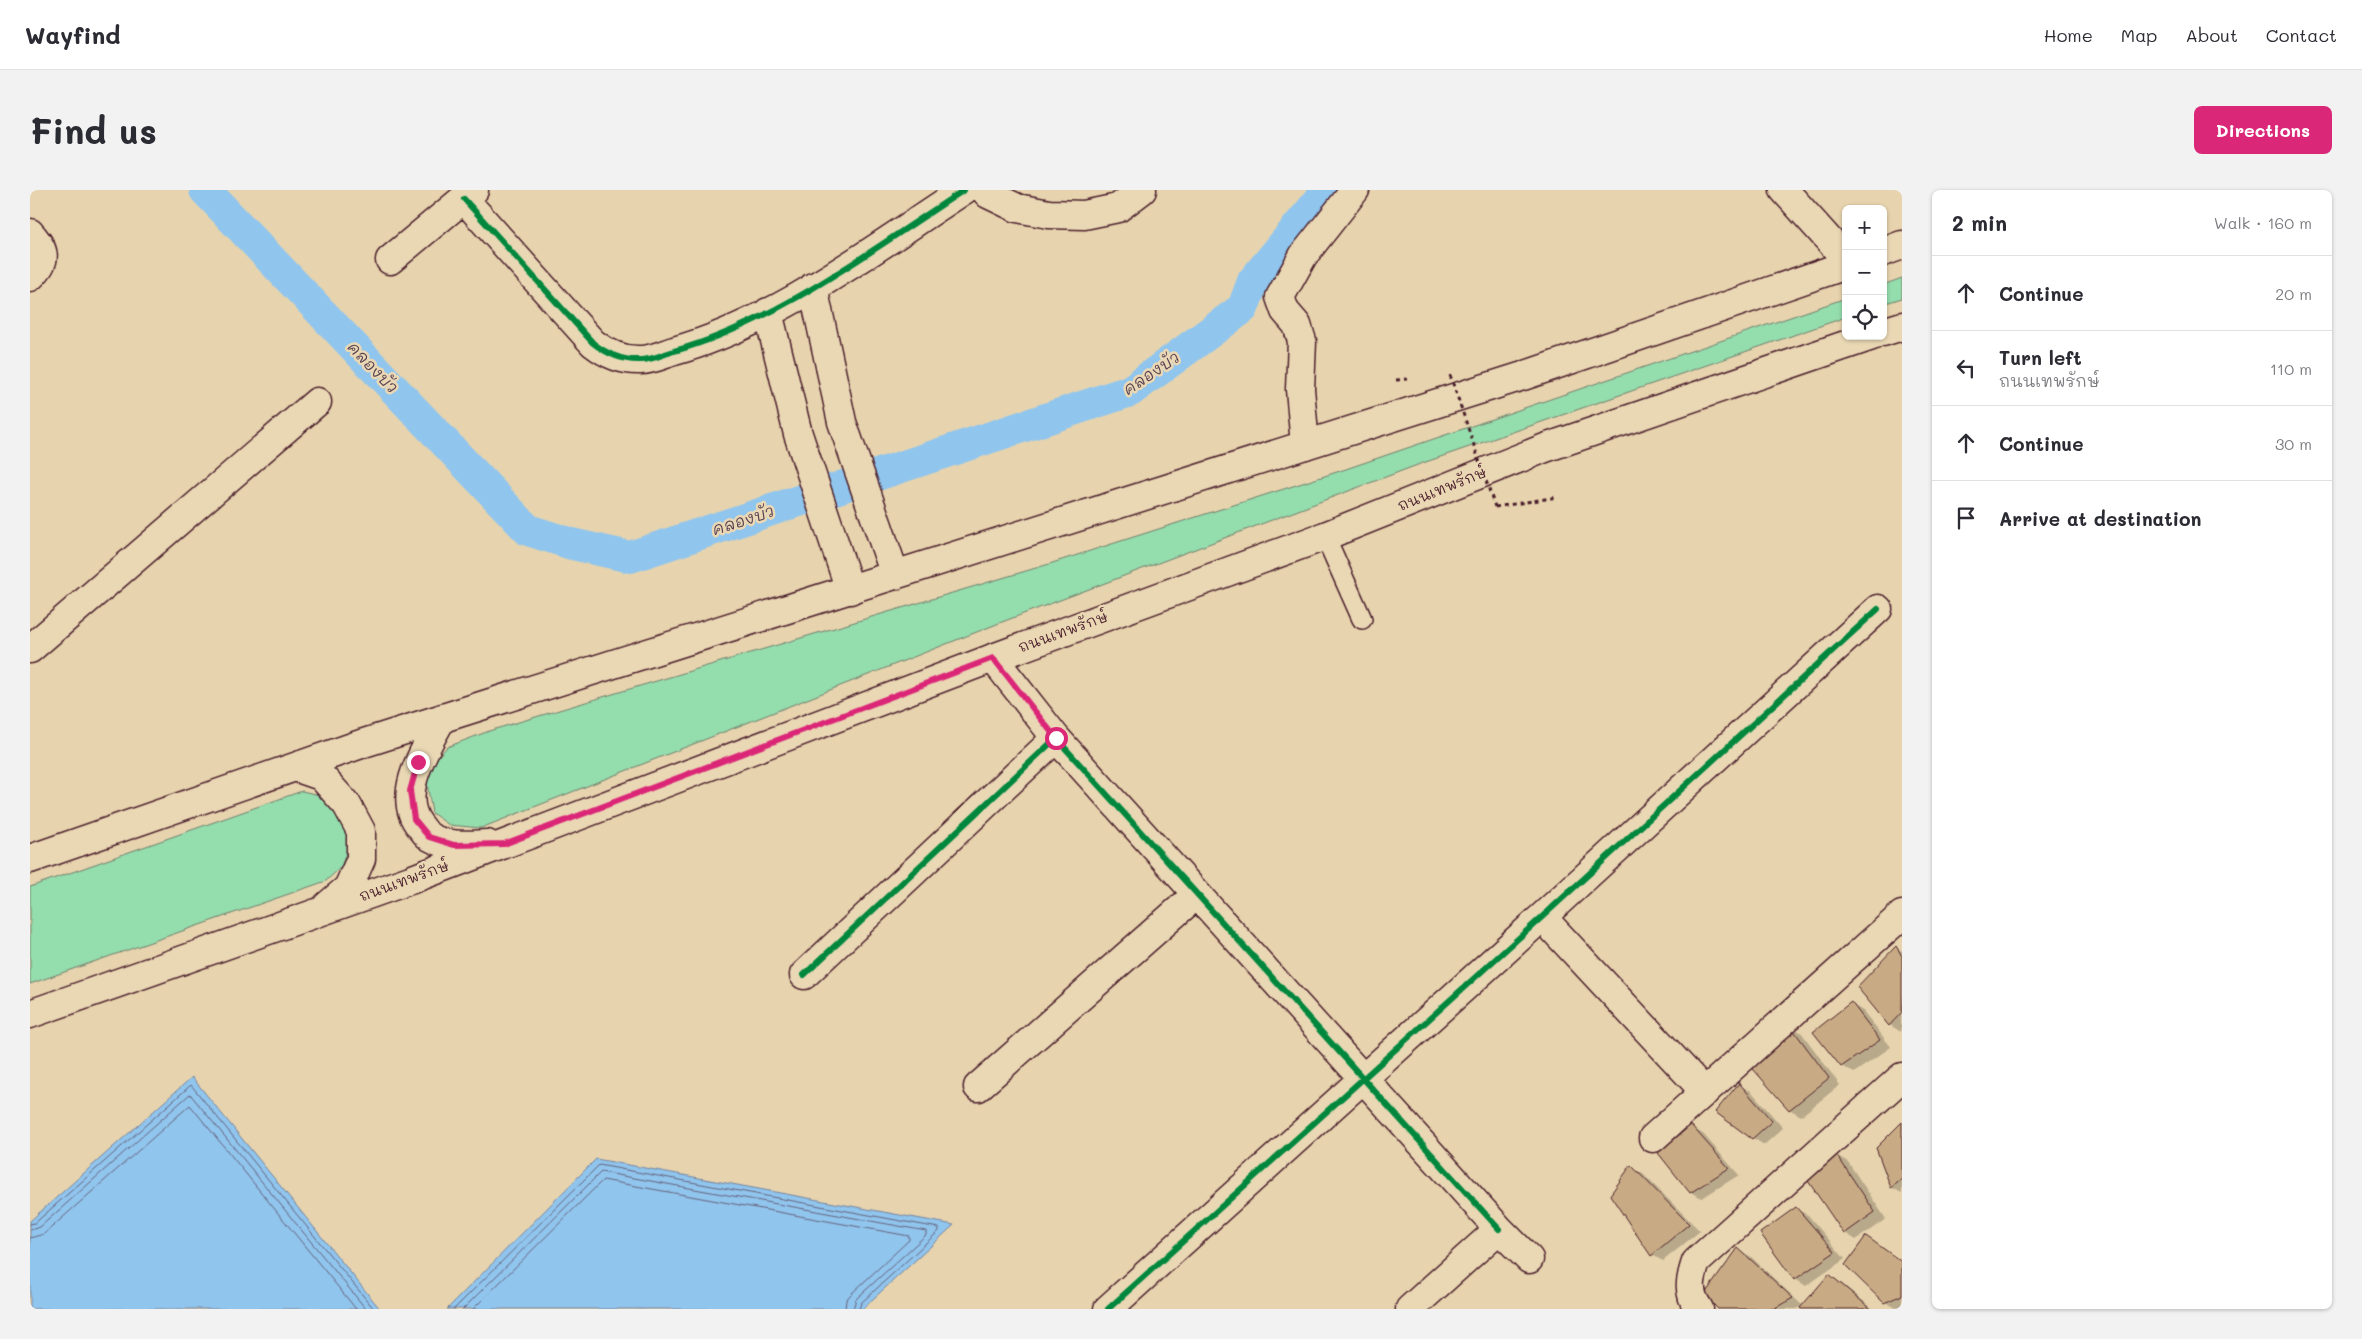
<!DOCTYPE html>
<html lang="en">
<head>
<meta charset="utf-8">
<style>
	:root { --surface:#fff; --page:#f2f2f3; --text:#2b2b33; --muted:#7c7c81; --line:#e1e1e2; --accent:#db2777 }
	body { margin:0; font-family:Mali,"Playpen Sans Thai",sans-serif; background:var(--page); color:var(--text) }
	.controls { position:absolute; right:15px; top:15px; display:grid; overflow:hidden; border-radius:8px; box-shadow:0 1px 4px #0004 }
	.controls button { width:45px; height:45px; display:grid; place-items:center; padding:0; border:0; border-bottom:1px solid var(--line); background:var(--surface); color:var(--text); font:25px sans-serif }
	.stop { position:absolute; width:15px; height:15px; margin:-11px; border:4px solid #db2777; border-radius:50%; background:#fff }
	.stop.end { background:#db2777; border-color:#fff; box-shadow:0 1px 5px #0008 }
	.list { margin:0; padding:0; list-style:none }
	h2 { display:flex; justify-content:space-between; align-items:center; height:65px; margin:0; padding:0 20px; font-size:21px }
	h2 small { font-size:16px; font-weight:400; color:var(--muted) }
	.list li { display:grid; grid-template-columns:32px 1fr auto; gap:15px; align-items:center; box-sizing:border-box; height:75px; padding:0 20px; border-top:1px solid var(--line) }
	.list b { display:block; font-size:19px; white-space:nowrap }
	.list p { margin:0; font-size:16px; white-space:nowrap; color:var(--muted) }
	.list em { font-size:16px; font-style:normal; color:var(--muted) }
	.icon { flex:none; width:28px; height:28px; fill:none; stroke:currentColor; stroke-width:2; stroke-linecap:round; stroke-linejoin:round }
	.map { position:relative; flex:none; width:1872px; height:1119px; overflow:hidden; border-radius:8px }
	header { display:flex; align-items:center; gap:30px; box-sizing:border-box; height:70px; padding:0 25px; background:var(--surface); border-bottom:1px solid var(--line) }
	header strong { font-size:24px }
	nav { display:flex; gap:28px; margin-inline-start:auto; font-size:18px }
	.intro { display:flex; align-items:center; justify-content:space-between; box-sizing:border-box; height:120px; padding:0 30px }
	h1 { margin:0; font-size:35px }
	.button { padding:12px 22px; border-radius:8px; background:var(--accent); color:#fff; font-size:18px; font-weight:700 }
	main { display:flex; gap:30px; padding:0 30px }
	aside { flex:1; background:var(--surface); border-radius:8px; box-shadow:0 1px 4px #0004 }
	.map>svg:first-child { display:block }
	.green { fill:#94ddad; stroke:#6f7e6c }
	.water { fill:#90c5ee; stroke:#7483a0 }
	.shadow { fill:#0003 }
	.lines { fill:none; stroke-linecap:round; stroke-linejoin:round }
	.shore { stroke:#666179; stroke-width:1 }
	.canal { stroke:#90c5ee; stroke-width:32 }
	.building { fill:#c8ab84; stroke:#4a1f2b }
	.lane-casing { stroke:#4a1f2b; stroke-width:22 }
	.street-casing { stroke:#4a1f2b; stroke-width:31 }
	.secondary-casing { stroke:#4a1f2b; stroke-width:31 }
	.path { stroke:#4a1f2b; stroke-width:3; stroke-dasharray:4 4; stroke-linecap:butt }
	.lane { stroke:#ead8b5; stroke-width:19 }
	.street { stroke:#ead8b5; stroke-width:28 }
	.secondary { stroke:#ead8b5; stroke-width:28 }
	.path-bridge { stroke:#4a1f2b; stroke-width:3; stroke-dasharray:4 4; stroke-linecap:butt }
	.cycleway-casing { stroke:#ead8b5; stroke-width:9 }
	.cycleway { stroke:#00873e; stroke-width:6 }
	.route { stroke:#db2777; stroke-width:6 }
	.labels { text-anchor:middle; stroke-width:5; stroke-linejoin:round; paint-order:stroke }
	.street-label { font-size:15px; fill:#4a1f2b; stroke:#ead8b5 }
	.water-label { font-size:16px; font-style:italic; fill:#584052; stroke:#ead8b5 }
</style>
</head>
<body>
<header>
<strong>Wayfind</strong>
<nav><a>Home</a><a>Map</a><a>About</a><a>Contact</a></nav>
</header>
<div class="intro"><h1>Find us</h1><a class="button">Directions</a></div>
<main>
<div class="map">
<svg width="1872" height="1119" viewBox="0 0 1872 1119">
	<rect width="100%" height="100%" fill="#e7d4ae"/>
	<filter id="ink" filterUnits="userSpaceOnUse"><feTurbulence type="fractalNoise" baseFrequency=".02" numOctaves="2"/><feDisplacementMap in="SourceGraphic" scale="10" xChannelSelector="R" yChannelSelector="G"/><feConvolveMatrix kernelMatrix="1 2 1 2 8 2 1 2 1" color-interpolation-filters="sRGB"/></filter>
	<g filter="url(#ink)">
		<path class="green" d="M 1872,88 L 1872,108 L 1853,114 L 1853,95 Z
			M 1816,108 L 1816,127 L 1390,274 L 972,432 L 451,638 L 419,635 L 402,623 L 395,581 L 417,557 L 462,540 L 1016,375 L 1310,281 Z
			M 272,601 L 294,606 L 312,627 L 319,654 L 311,677 L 296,691 L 0,794 L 0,697 Z"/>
		<path class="water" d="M 162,887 L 350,1119 L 0,1119 L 0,1031 Z
			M 566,969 L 924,1035 L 832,1119 L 417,1119 Z"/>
		<path class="shadow" d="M 1866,758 L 1872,761 L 1871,842 L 1860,835 L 1828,797 Z
			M 1821,814 L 1833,821 L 1861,857 L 1824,883 L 1812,876 Z
			M 1759,836 L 1771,842 L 1810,895 L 1771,926 L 1759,919 Z
			M 1709,895 L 1721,901 L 1753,938 L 1734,955 L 1723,948 Z
			M 1872,934 L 1872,1003 L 1862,998 L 1848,958 Z
			M 1661,937 L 1673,944 L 1709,985 L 1672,1008 L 1660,1002 Z
			M 1806,965 L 1818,972 L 1856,1029 L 1826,1050 L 1815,1043 Z
			M 1601,977 L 1613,984 L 1670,1041 L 1633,1071 L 1622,1065 Z
			M 1766,1019 L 1778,1025 L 1815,1069 L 1776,1096 L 1765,1089 Z
			M 1836,1048 L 1872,1072 L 1872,1117 L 1868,1119 L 1855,1112 Z
			M 1708,1060 L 1720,1066 L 1773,1116 L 1799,1085 L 1810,1092 L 1843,1119 L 1773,1119 L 1771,1117 L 1766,1119 L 1690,1119 Z"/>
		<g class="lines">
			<path class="shore" d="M 0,1034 L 5,1033 L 161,895 L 344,1119
				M 0,1040 L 10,1037 L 160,904 L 336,1119
				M 0,1048 L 14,1044 L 160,915 L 326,1119
				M 424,1119 L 569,975 L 909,1038 L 909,1041 L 831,1113 L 829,1119
				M 433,1119 L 571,982 L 896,1041 L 896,1045 L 826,1109 L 823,1119
				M 443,1119 L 573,990 L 879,1046 L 879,1050 L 821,1104 L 816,1110 L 815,1119"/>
			<path class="canal" d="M 175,0 L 498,340 L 542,354 L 600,367 L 1100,201 L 1213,118 L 1223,91 L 1298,0"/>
		</g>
		<path class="building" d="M 1866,756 L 1872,766 L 1872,822 L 1859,836 L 1827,797 Z
			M 1821,812 L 1850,850 L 1811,877 L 1783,842 Z
			M 1759,834 L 1799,888 L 1759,920 L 1717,872 Z
			M 1709,893 L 1742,931 L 1722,949 L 1685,922 Z
			M 1872,932 L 1872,989 L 1861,998 L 1846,958 Z
			M 1661,935 L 1699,978 L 1660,1003 L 1628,963 Z
			M 1806,964 L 1845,1022 L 1814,1044 L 1778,991 Z
			M 1601,975 L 1659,1034 L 1621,1066 L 1580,1005 Z
			M 1766,1017 L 1805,1062 L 1764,1090 L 1730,1043 Z
			M 1836,1046 L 1872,1072 L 1872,1105 L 1854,1113 L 1815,1075 Z
			M 1708,1058 L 1763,1108 L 1743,1119 L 1688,1119 L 1674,1105 Z
			M 1799,1084 L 1841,1119 L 1771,1119 L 1770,1118 Z"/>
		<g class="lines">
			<defs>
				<path id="lane" d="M 1295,346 L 1332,429"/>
				<path id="street" d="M 955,0 L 958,4 L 987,18 L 1019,24 L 1054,25 L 1088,18 L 1112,0
					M 1754,0 L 1816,69
					M 434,9 L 563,153 C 577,164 592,171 611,170 C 622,170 634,164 644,161 C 746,133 846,57 934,0
					M 0,43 C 15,60 19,70 0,87
					M 360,70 L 444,0
					M 783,97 L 812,232 L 865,385
					M 738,122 L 768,244 L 820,400
					M 1275,255 L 1270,199 L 1272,151 L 1267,135 L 1255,121 L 1250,107 L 1273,66 L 1325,0
					M 0,459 L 287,212
					M 963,468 L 1026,548
					M 1512,727 L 1675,902
					M 774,785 L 1026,548 L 1469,1039
					M 948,897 L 1166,705
					M 1623,948 L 1872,725
					M 1078,1119 L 1512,727 L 1848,419
					M 1380,1119 L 1469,1039 L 1499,1069
					M 1669,1119 C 1657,1102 1660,1090 1666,1072 L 1872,887"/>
				<path id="secondary" d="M 1853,62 L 1872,55
					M 1853,142 L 1872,136
					M 412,528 C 397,556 364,605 390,636 C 393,639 396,645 400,647 C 417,657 438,655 457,654
					M 265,577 L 291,586 L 317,615 L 331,641 L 331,669 L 318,698 L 297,716
					M 0,669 L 334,553 L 1493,186 L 1816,75
					M 0,824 L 380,690 L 963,468 L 1295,346 L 1515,258 L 1842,146"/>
			</defs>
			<use href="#lane" class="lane-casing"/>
			<use href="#street" class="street-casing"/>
			<use href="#secondary" class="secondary-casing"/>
			<path class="path" d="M 1366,190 L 1377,189
				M 1465,317 L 1528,307"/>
			<use href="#lane" class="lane"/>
			<use href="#street" class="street"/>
			<use href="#secondary" class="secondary"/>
			<path class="path-bridge" d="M 1420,185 L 1465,317"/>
			<defs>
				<path id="cycleway" d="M 434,9 L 563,153 C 577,164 592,171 611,170 C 622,170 634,164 644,161 C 746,133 846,57 934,0
					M 774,785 L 1026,548 L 1469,1039
					M 1078,1119 L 1512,727 L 1848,419"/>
			</defs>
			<use href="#cycleway" class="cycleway-casing"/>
			<use href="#cycleway" class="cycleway"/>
		</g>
	</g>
	<g class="lines" filter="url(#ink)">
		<path class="route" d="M 388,572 L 380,601 L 384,629 L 399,647 L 424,655 L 474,654 L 963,468 L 1026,548"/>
	</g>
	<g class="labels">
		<g class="street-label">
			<text transform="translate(1412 299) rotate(-22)" y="5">ถนนเทพรักษ์</text>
			<text transform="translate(1033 442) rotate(-20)" y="5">ถนนเทพรักษ์</text>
			<text transform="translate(374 691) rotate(-20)" y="5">ถนนเทพรักษ์</text>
		</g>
		<g class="water-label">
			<text transform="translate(343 177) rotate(46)" y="6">คลองบัว</text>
			<text transform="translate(1121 183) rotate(-34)" y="6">คลองบัว</text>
			<text transform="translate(713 330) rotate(-18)" y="6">คลองบัว</text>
		</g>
	</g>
</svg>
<div class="controls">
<button>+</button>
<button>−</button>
<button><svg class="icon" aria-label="locate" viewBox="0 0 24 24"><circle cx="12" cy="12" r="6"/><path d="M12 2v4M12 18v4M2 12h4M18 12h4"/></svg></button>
</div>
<div class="stop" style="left:1026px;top:548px"></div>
<div class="stop end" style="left:388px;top:572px"></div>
</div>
<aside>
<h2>2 min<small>Walk · 160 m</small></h2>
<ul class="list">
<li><svg class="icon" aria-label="ahead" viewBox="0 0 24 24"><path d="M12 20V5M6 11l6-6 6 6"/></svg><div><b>Continue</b></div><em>20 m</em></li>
<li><svg class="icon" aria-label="left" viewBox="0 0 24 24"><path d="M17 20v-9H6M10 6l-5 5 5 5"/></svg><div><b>Turn left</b><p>ถนนเทพรักษ์</p></div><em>110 m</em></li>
<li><svg class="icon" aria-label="ahead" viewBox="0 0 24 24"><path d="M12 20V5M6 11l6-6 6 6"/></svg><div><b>Continue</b></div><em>30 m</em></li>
<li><svg class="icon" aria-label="arrive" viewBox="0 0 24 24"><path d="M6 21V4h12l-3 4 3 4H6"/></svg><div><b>Arrive at destination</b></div></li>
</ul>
</aside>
</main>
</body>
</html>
